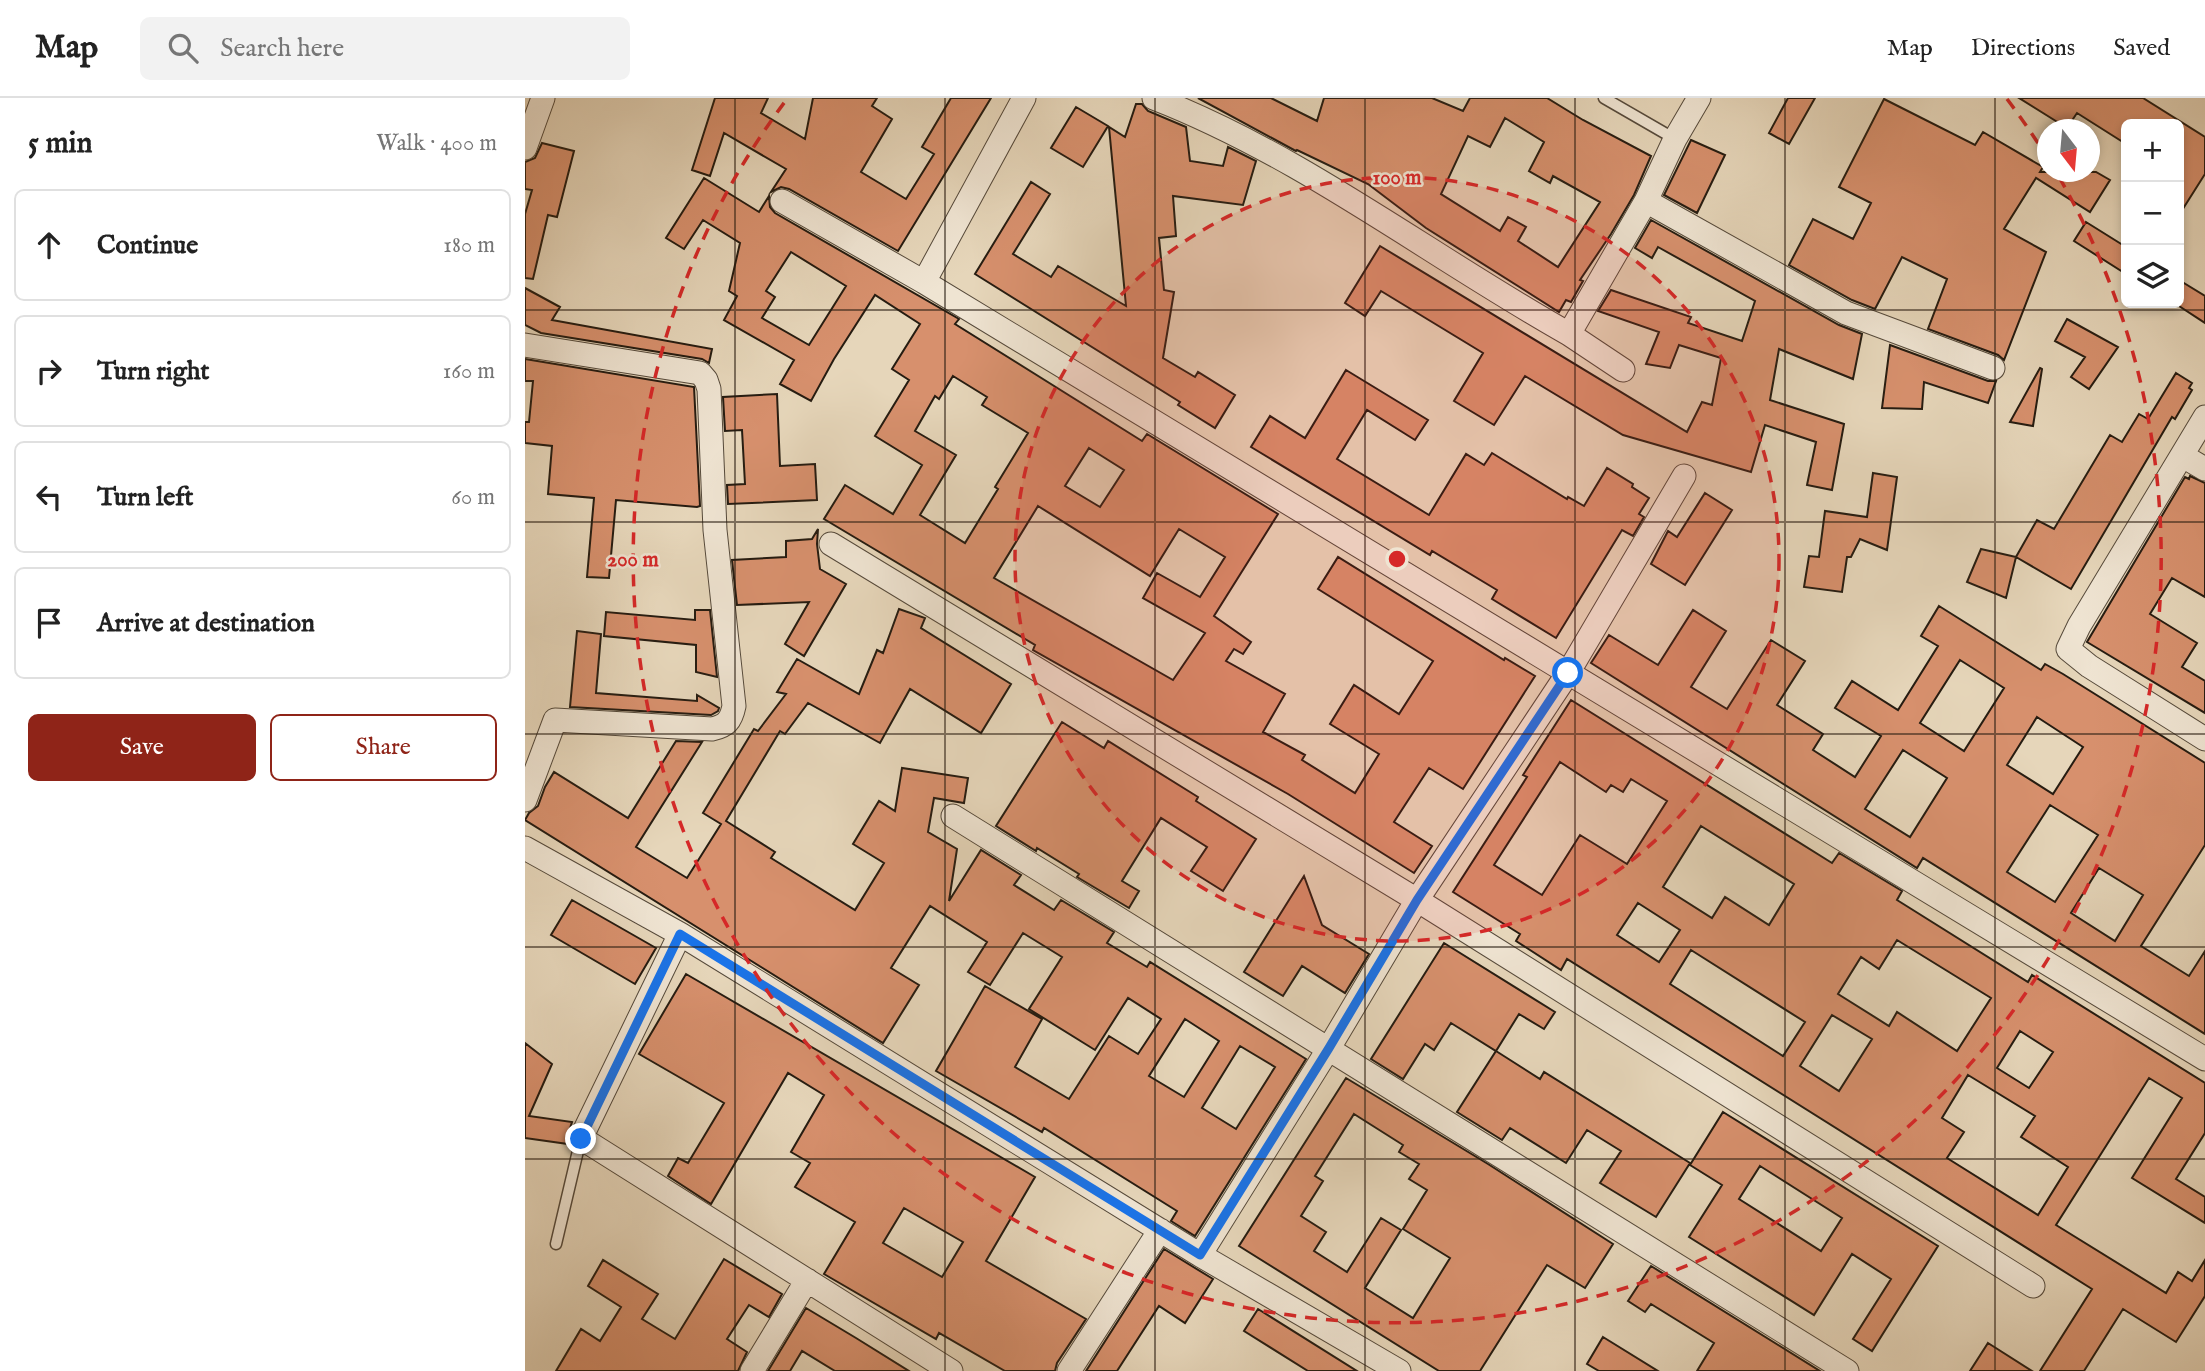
<!DOCTYPE html>
<html lang="en">
<head>
<meta charset="utf-8">
<style>
	:root { --surface:#fff; --page:#f2f2f2; --text:#222; --muted:#767676; --line:#e0e0e0; --accent:#8f2418 }
	body { margin:0; font-family:"IM FELL English",serif; background:var(--page); color:var(--text) }
	.controls { position:absolute; right:21px; top:21px; display:grid; overflow:hidden; border-radius:10px; box-shadow:0 4px 10px #0003 }
	.controls button { width:63px; height:63px; display:grid; place-items:center; padding:0; border:0; border-bottom:2px solid var(--line); background:var(--surface); color:var(--text); font:35px sans-serif }
	.compass { position:absolute; left:1512px; top:21px; width:63px; height:63px; border-radius:50%; background:var(--surface); box-shadow:0 4px 10px #0003; rotate:164deg }
	.stop { position:absolute; width:21px; height:21px; margin:-16px; border:5px solid #1a73e8; border-radius:50%; background:#fff }
	.stop.end { background:#1a73e8; border-color:#fff; box-shadow:0 2px 7px #0008 }
	.list { margin:0; padding:0; list-style:none }
	h2 { display:flex; justify-content:space-between; align-items:center; height:91px; margin:0; padding:0 28px; font-size:30px }
	h2 small { font-size:23px; font-weight:400; color:var(--muted) }
	.list li { display:grid; grid-template-columns:46px 1fr auto; gap:21px; align-items:center; box-sizing:border-box; height:112px; margin:0 14px 14px; padding:0 14px; border:2px solid var(--line); border-radius:10px }
	.list b { display:block; font-size:26px; white-space:nowrap }
	.list em { font-size:23px; font-style:normal; color:var(--muted) }
	.actions { display:flex; gap:14px; padding:21px 28px }
	.actions a { flex:1; padding:16px 0; border:2px solid var(--accent); border-radius:10px; text-align:center; font-size:24px; color:var(--accent) }
	.actions .main { background:var(--accent); color:#fff }
	.icon { flex:none; width:38px; height:38px; fill:none; stroke:currentColor; stroke-width:2; stroke-linecap:round; stroke-linejoin:round }
	.map { position:relative; flex:none; width:1680px; height:1273px; overflow:hidden }
	header { display:flex; align-items:center; gap:42px; box-sizing:border-box; height:98px; padding:0 35px; background:var(--surface); border-bottom:2px solid var(--line) }
	header strong { font-size:33px }
	nav { display:flex; gap:38px; margin-inline-start:auto; font-size:24px }
	.search { width:490px; height:63px; background:var(--page); display:flex; align-items:center; gap:18px; box-sizing:border-box; padding:0 24px; border-radius:10px; color:var(--muted); font-size:26px }
	main { display:flex }
	aside { flex:1; background:var(--surface) }
	.map>svg:first-child { display:block }
	.building { fill:#d7906d; stroke:#261c11; stroke-width:2; fill-rule:evenodd }
	.lines { fill:none; stroke-linecap:round; stroke-linejoin:round }
	.lane-casing { stroke:#564a3b; stroke-width:13 }
	.street-casing { stroke:#564a3b; stroke-width:25 }
	.lane { stroke:#efe4d2; stroke-width:10 }
	.street { stroke:#efe4d2; stroke-width:23 }
	.route { stroke:#1a73e8; stroke-width:9 }
	.grid { fill:none; stroke:#261c11; stroke-width:2; stroke-opacity:0.55 }
	.ring { fill:none; stroke:#d62828; stroke-width:3.5; stroke-dasharray:12 9 }
	.centre { fill:#d62828; stroke:#efe4d2; stroke-width:3.5 }
	.ring-label { font-size:21px; text-anchor:middle; font-weight:bold; fill:#d62828; stroke:#efe4d2; stroke-width:5; stroke-linejoin:round; paint-order:stroke }
</style>
</head>
<body>
<header>
<strong>Map</strong>
<div class="search"><svg class="icon" aria-label="search" viewBox="0 0 24 24"><circle cx="10" cy="10" r="6"/><path d="M15 15l6 6"/></svg>Search here</div>
<nav><a>Map</a><a>Directions</a><a>Saved</a></nav>
</header>
<main>
<aside>
<h2>5 min<small>Walk · 400 m</small></h2>
<ul class="list">
<li><svg class="icon" aria-label="ahead" viewBox="0 0 24 24"><path d="M12 20V5M6 11l6-6 6 6"/></svg><div><b>Continue</b></div><em>180 m</em></li>
<li><svg class="icon" aria-label="right" viewBox="0 0 24 24"><path d="M7 20v-9h11M14 6l5 5-5 5"/></svg><div><b>Turn right</b></div><em>160 m</em></li>
<li><svg class="icon" aria-label="left" viewBox="0 0 24 24"><path d="M17 20v-9H6M10 6l-5 5 5 5"/></svg><div><b>Turn left</b></div><em>60 m</em></li>
<li><svg class="icon" aria-label="arrive" viewBox="0 0 24 24"><path d="M6 21V4h12l-3 4 3 4H6"/></svg><div><b>Arrive at destination</b></div></li>
</ul>
<div class="actions"><a class="main">Save</a><a>Share</a></div>
</aside>
<div class="map">
<svg width="1680" height="1273" viewBox="0 0 1680 1273">
	<rect width="100%" height="100%" fill="#e6d6ba"/>
	<filter id="stains"><feTurbulence type="fractalNoise" baseFrequency=".00286" numOctaves="4"/><feColorMatrix values="0 0 0 0 .2 0 0 0 0 .09 0 0 0 0 .02 0 0 0 .5 -.17"/></filter>
	<radialGradient id="worn" r=".72"><stop offset=".6" stop-color="#630" stop-opacity="0"/><stop offset="1" stop-color="#630" stop-opacity=".3"/></radialGradient>
	<path class="building" d="M 190,0 L 243,0 L 236,15 L 280,41 L 288,0 L 352,0 L 347,8 L 367,21 L 336,74 L 381,101 L 409,56 L 397,49 L 426,0 L 466,0 L 373,153 L 264,91 L 256,89 L 246,94 L 261,71 L 199,35 L 185,78 L 167,72 Z
		M 673,0 L 746,0 L 792,23 L 799,0 L 907,0 L 938,13 L 945,0 L 1022,0 L 1058,22 L 1126,58 L 1109,97 L 1086,136 L 1055,182 L 1058,183 L 1046,204 L 1041,202 L 1034,214 L 901,130 L 843,86 L 772,52 L 771,53 L 769,52 ZM 980,20 L 1019,44 L 1004,73 L 1025,85 L 1028,78 L 1075,104 L 1033,169 L 993,143 L 1001,129 L 983,119 L 975,133 L 916,96 L 943,38 L 965,49 Z
		M 1263,0 L 1290,0 L 1264,46 L 1244,35 Z
		M 1494,0 L 1618,0 L 1680,39 L 1680,76 L 1654,117 L 1654,26 L 1601,26 L 1601,46 L 1552,15 L 1542,30 Z
		M 1359,1 L 1450,47 L 1458,34 L 1518,69 L 1515,74 L 1571,74 L 1585,82 L 1565,114 L 1511,80 L 1479,131 L 1521,154 L 1479,262 L 1473,257 L 1403,231 L 1422,181 L 1377,159 L 1350,211 L 1327,202 L 1264,167 L 1288,121 L 1328,141 L 1346,105 L 1314,89 Z
		M 611,6 L 617,6 L 623,13 L 661,29 L 665,63 L 698,68 L 703,49 L 731,63 L 718,107 L 648,98 L 651,138 L 634,140 L 639,192 L 649,194 L 638,260 L 670,279 L 673,274 L 710,297 L 690,330 L 653,307 L 655,304 L 450,176 L 506,84 L 525,96 L 488,156 L 526,179 L 533,168 L 601,208 L 584,29 L 600,39 Z
		M 551,9 L 583,28 L 558,69 L 526,50 Z
		M 1166,42 L 1200,57 L 1172,115 L 1139,97 Z
		M 17,45 L 49,53 L 32,119 L 23,117 L 8,181 L 0,180 L 0,116 L 7,92 L 0,91 L 0,64 L 10,60 Z
		M 179,80 L 234,114 L 244,98 L 245,109 L 250,115 L 434,221 L 430,226 L 617,343 L 622,336 L 753,416 L 689,518 L 726,544 L 718,556 L 709,551 L 701,563 L 760,596 L 738,634 L 780,657 L 777,662 L 830,695 L 854,656 L 805,626 L 829,587 L 874,616 L 908,563 L 793,491 L 813,459 L 979,562 L 980,560 L 1010,578 L 938,691 L 904,670 L 869,724 L 907,748 L 889,775 L 763,696 L 508,552 L 510,547 L 299,421 L 320,387 L 368,416 L 397,367 L 350,338 L 384,282 L 367,271 L 395,226 L 350,197 L 309,261 L 286,303 L 255,286 L 269,262 L 199,222 L 212,198 L 204,193 L 215,145 L 178,122 L 159,151 L 141,140 ZM 266,154 L 321,188 L 284,247 L 237,220 L 250,199 L 241,193 ZM 428,278 L 462,299 L 457,307 L 503,335 L 470,389 L 473,391 L 440,445 L 395,417 L 431,357 L 390,333 L 410,298 L 414,301 ZM 564,350 L 599,372 L 575,409 L 540,388 ZM 513,408 L 625,478 L 654,431 L 700,459 L 675,499 L 632,475 L 618,500 L 680,535 L 648,582 L 469,480 Z
		M 1126,122 L 1314,227 L 1337,236 L 1328,281 L 1254,251 L 1245,302 L 1319,326 L 1307,392 L 1282,387 L 1291,344 L 1240,327 L 1226,374 L 1098,337 L 1000,278 L 969,327 L 929,303 L 958,255 L 856,193 L 840,218 L 820,205 L 855,148 L 1162,334 L 1177,304 L 1187,307 L 1196,260 L 1154,247 L 1145,270 L 1121,266 L 1134,234 L 1073,213 L 1086,192 L 1166,219 L 1163,225 L 1217,243 L 1230,203 L 1133,149 L 1127,160 L 1110,150 Z
		M 1561,124 L 1601,149 L 1601,176 L 1549,143 Z
		M 1654,182 L 1680,198 L 1680,225 L 1654,208 Z
		M 0,190 L 35,209 L 27,222 L 187,251 L 184,265 L 177,261 L 16,235 L 0,227 Z
		M 1542,221 L 1593,249 L 1564,291 L 1546,279 L 1560,259 L 1530,243 Z
		M 1365,247 L 1463,283 L 1471,283 L 1463,305 L 1399,284 L 1397,311 L 1357,310 Z
		M 0,261 L 169,289 L 175,408 L 172,409 L 91,402 L 84,480 L 62,479 L 69,400 L 23,396 L 27,348 L 0,345 L 0,324 L 4,324 L 8,283 L 0,283 Z
		M 1515,270 L 1517,271 L 1508,328 L 1485,324 Z
		M 821,272 L 903,322 L 890,342 L 842,312 L 812,361 L 904,417 L 941,356 L 959,367 L 967,355 L 1042,401 L 1043,399 L 1059,408 L 1082,370 L 1108,386 L 1107,389 L 1124,400 L 1114,416 L 1119,419 L 1108,438 L 1097,432 L 1031,540 L 967,501 L 972,492 L 907,453 L 905,457 L 726,349 L 745,318 L 780,340 Z
		M 1651,275 L 1667,285 L 1664,290 L 1667,292 L 1650,321 L 1647,319 L 1546,491 L 1491,459 L 1512,422 L 1529,431 L 1585,337 L 1597,344 L 1614,316 L 1623,321 Z
		M 252,296 L 255,368 L 290,366 L 292,402 L 203,406 L 202,387 L 220,386 L 217,332 L 200,333 L 198,299 Z
		M 1348,375 L 1372,379 L 1362,452 L 1335,441 L 1326,459 L 1322,459 L 1317,494 L 1279,489 L 1284,458 L 1294,459 L 1300,413 L 1342,419 Z
		M 1665,378 L 1680,385 L 1680,499 L 1647,480 L 1625,516 L 1672,545 L 1657,569 L 1680,583 L 1680,615 L 1562,544 L 1660,379 L 1664,381 Z
		M 1180,395 L 1207,412 L 1160,487 L 1126,466 L 1143,433 L 1152,439 Z
		M 293,431 L 292,446 L 295,471 L 321,486 L 279,558 L 260,546 L 284,504 L 212,507 L 207,462 L 261,459 L 261,443 L 287,441 Z
		M 1456,451 L 1491,459 L 1481,500 L 1442,484 Z
		M 1414,508 L 1516,572 L 1520,566 L 1538,576 L 1680,665 L 1680,747 L 1616,848 L 1664,878 L 1680,853 L 1680,936 L 1398,760 L 1392,770 L 1066,565 L 1084,537 L 1133,567 L 1168,512 L 1201,533 L 1166,589 L 1202,611 L 1246,542 L 1280,563 L 1252,607 L 1298,636 L 1288,652 L 1330,679 L 1356,638 L 1310,610 L 1327,583 L 1373,612 L 1413,548 L 1396,538 ZM 1435,562 L 1479,590 L 1439,653 L 1395,625 ZM 1512,619 L 1558,649 L 1528,696 L 1482,667 ZM 1378,652 L 1422,680 L 1385,739 L 1340,711 ZM 1525,707 L 1573,737 L 1530,804 L 1482,774 ZM 1574,770 L 1618,797 L 1590,843 L 1546,815 Z
		M 374,511 L 400,520 L 396,530 L 486,586 L 456,635 L 385,591 L 355,645 L 283,605 L 260,636 L 255,633 L 201,723 L 250,754 L 246,760 L 330,812 L 359,765 L 328,746 L 354,703 L 370,713 L 377,670 L 443,680 L 439,705 L 409,700 L 403,734 L 432,751 L 424,803 L 456,752 L 496,777 L 489,787 L 529,812 L 536,802 L 589,834 L 582,845 L 622,869 L 625,864 L 781,961 L 670,1138 L 646,1123 L 652,1113 L 519,1030 L 517,1034 L 411,973 L 460,888 L 517,921 L 490,969 L 544,1001 L 584,938 L 613,956 L 636,921 L 603,900 L 570,952 L 504,911 L 537,859 L 498,835 L 465,887 L 443,874 L 462,844 L 405,808 L 366,870 L 394,887 L 358,945 L 0,722 L 4,715 L 13,708 L 20,689 L 29,674 L 103,720 L 151,643 L 177,644 L 111,749 L 162,780 L 196,726 L 178,715 L 229,631 L 233,633 L 261,596 L 252,594 L 272,561 L 334,596 L 352,552 L 358,555 ZM 660,921 L 694,943 L 659,999 L 624,978 ZM 715,948 L 750,969 L 711,1031 L 677,1010 Z
		M 170,512 L 185,512 L 192,579 L 171,574 L 171,547 L 79,538 L 81,514 L 170,522 Z
		M 52,533 L 76,536 L 71,595 L 172,603 L 172,597 L 194,610 L 193,613 L 186,617 L 45,609 Z
		M 1046,602 L 1307,765 L 1314,755 L 1377,793 L 1372,802 L 1503,884 L 1507,877 L 1680,985 L 1680,1035 L 1651,1081 L 1680,1099 L 1680,1125 L 1607,1080 L 1657,1000 L 1624,980 L 1531,1127 L 1641,1195 L 1653,1174 L 1667,1183 L 1680,1162 L 1680,1198 L 1651,1244 L 1598,1211 L 1559,1273 L 1515,1273 L 1567,1191 L 1042,861 L 1036,872 L 991,843 L 995,836 L 928,794 L 1002,679 L 998,677 ZM 1035,664 L 1081,694 L 1086,687 L 1098,694 L 1106,681 L 1142,703 L 1102,766 L 1055,737 L 1017,797 L 969,767 ZM 1176,728 L 1269,786 L 1244,827 L 1200,799 L 1187,820 L 1138,789 ZM 1113,805 L 1155,832 L 1134,864 L 1092,837 ZM 1372,842 L 1466,900 L 1432,953 L 1372,914 L 1364,928 L 1313,896 L 1336,859 L 1354,871 ZM 1166,852 L 1280,924 L 1258,958 L 1145,886 ZM 1307,917 L 1347,941 L 1314,993 L 1275,968 ZM 1495,933 L 1528,954 L 1504,990 L 1472,970 ZM 1443,977 L 1510,1018 L 1496,1039 L 1543,1069 L 1513,1117 L 1422,1060 L 1439,1034 L 1417,1020 Z
		M 537,624 L 579,650 L 583,643 L 673,699 L 671,703 L 731,741 L 698,793 L 666,773 L 682,749 L 636,720 L 597,783 L 614,793 L 604,810 L 552,779 L 554,776 L 512,750 L 511,753 L 471,728 Z
		M 779,778 L 797,827 L 844,856 L 820,895 L 777,868 L 758,898 L 719,874 Z
		M 47,802 L 131,850 L 110,886 L 26,837 Z
		M 919,845 L 1030,914 L 1019,931 L 994,916 L 971,953 L 926,925 L 909,952 L 900,946 L 878,981 L 846,961 Z
		M 161,876 L 510,1079 L 461,1163 L 561,1221 L 532,1265 L 530,1273 L 480,1273 L 414,1235 L 411,1241 L 299,1176 L 330,1124 L 270,1089 L 285,1065 L 266,1054 L 299,997 L 263,975 L 186,1106 L 143,1078 L 153,1060 L 163,1065 L 199,1005 L 114,956 ZM 379,1110 L 438,1144 L 417,1179 L 358,1145 Z
		M 0,945 L 27,966 L 4,1018 L 47,1024 L 42,1040 L 43,1046 L 0,1040 Z
		M 971,953 L 1015,981 L 1019,974 L 1165,1065 L 1131,1119 L 1075,1085 L 1096,1053 L 1062,1032 L 1041,1065 L 985,1030 L 977,1042 L 932,1014 Z
		M 821,980 L 963,1066 L 1088,1146 L 1060,1190 L 1022,1167 L 955,1273 L 914,1273 L 714,1148 ZM 829,1016 L 878,1047 L 874,1054 L 894,1066 L 884,1081 L 902,1092 L 878,1131 L 925,1160 L 888,1220 L 840,1190 L 876,1132 L 856,1120 L 822,1174 L 789,1153 L 801,1134 L 776,1118 L 798,1083 L 790,1078 Z
		M 1198,1014 L 1413,1148 L 1347,1253 L 1328,1241 L 1366,1181 L 1327,1156 L 1289,1217 L 1164,1139 L 1197,1087 L 1165,1067 ZM 1235,1068 L 1317,1120 L 1296,1153 L 1214,1101 Z
		M 639,1151 L 688,1181 L 660,1225 L 634,1208 L 592,1273 L 561,1273 Z
		M 199,1161 L 257,1196 L 244,1219 L 224,1207 L 202,1241 L 222,1254 L 213,1273 L 31,1273 L 56,1231 L 75,1243 L 96,1209 L 63,1188 L 78,1162 L 133,1196 L 117,1221 L 150,1241 Z
		M 1126,1168 L 1295,1273 L 1172,1273 L 1189,1245 L 1126,1206 L 1120,1214 L 1103,1203 Z
		M 281,1210 L 331,1240 L 384,1273 L 310,1273 L 277,1253 L 265,1273 L 243,1273 Z
		M 733,1211 L 832,1273 L 783,1273 L 719,1233 Z
		M 1078,1239 L 1133,1273 L 1074,1273 L 1062,1266 Z
		M 1463,1245 L 1507,1273 L 1445,1273 Z"/>
	<g class="lines">
		<defs>
			<path id="lane" d="M 1079,0 L 1150,41
				M 31,1146 L 56,1040"/>
			<path id="street" d="M 499,0 L 399,184 L 1680,961
				M 629,0 C 778,58 905,158 1044,236 L 1121,103 L 1321,215 L 1468,270
				M 0,50 L 18,0
				M 257,103 L 399,184
				M 1121,103 L 1150,41 L 1174,0
				M 1044,236 L 1098,272
				M 0,247 L 175,275 L 181,282 L 184,291 L 190,432 L 209,608 C 206,623 201,628 187,631 L 30,622 L 0,702
				M 1680,319 L 1554,528 L 1543,551 L 1564,568 L 1680,641
				M 1658,358 L 1680,371
				M 306,446 L 892,802 L 1508,1188
				M 428,718 L 1322,1273
				M 0,750 L 155,836 L 675,1157 L 874,1273
				M 155,836 L 56,1040 L 426,1273
				M 675,1157 L 804,950 L 892,802 L 1043,575 L 1159,378
				M 227,1273 L 282,1182
				M 544,1273 L 635,1132"/>
		</defs>
		<use href="#lane" class="lane-casing"/>
		<use href="#street" class="street-casing"/>
		<use href="#lane" class="lane"/>
		<use href="#street" class="street"/>
	</g>
	<g class="lines">
		<path class="route" d="M 56,1041 L 155,836 L 675,1157 L 804,950 L 892,802 L 1043,575"/>
	</g>
	<path class="grid" d="M 210,0 L 210,1273M 420,0 L 420,1273M 630,0 L 630,1273M 840,0 L 840,1273M 1050,0 L 1050,1273M 1260,0 L 1260,1273M 1470,0 L 1470,1273M 0,212 L 1680,212M 0,424 L 1680,424M 0,636 L 1680,636M 0,849 L 1680,849M 0,1061 L 1680,1061"/>
	<circle cx="872" cy="461" r="382" fill="#d62828" fill-opacity=".12"/>
	<g class="ring">
		<circle cx="872" cy="461" r="382"/>
		<path d="M1482 1A764 764 0 0 1 1520 56M1534 79A764 764 0 1 1 262 1"/>
	</g>
	<circle cx="872" cy="461" r="10" class="centre"/>
	<g class="ring-label">
		<text x="872" y="86">100 m</text>
		<text x="108" y="468">200 m</text>
	</g>
	<rect width="100%" height="100%" filter="url(#stains)"/>
	<rect width="100%" height="100%" fill="url(#worn)"/>
</svg>
<div class="controls">
<button>+</button>
<button>−</button>
<button><svg class="icon" aria-label="layers" viewBox="0 0 24 24"><path d="M12 4l9 5-9 5-9-5zM3 14l9 5 9-5"/></svg></button>
</div>
<svg class="compass" viewBox="-18 -18 36 36"><path d="M0-13l5 13h-10z" fill="#e53935"/><path d="M0 13l5-13h-10z" fill="#767676"/></svg>
<div class="stop" style="left:1043px;top:575px"></div>
<div class="stop end" style="left:56px;top:1041px"></div>
</div>
</main>
</body>
</html>
